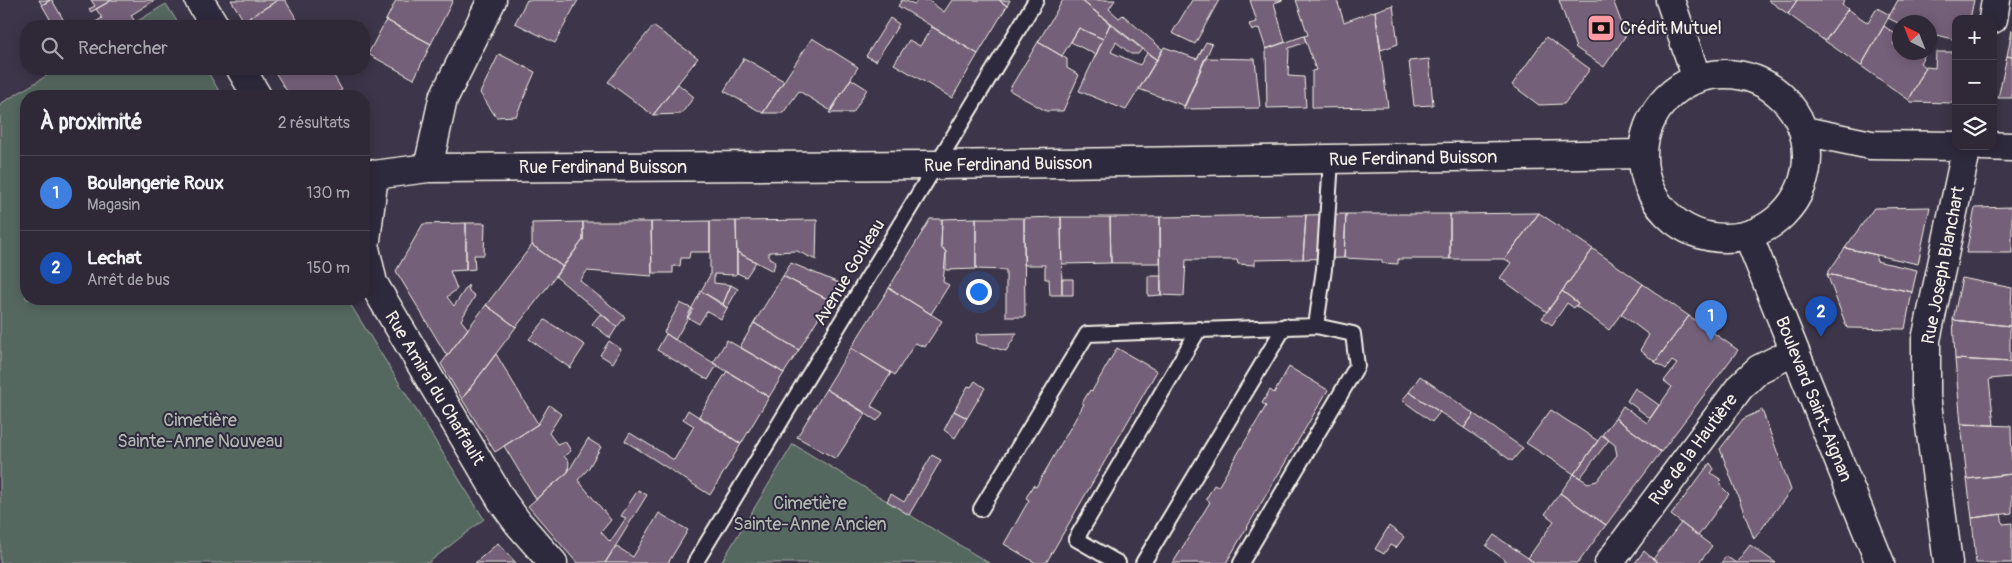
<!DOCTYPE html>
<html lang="fr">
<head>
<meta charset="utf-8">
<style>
	:root { --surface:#2e2837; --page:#3a3442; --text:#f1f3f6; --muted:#a7a6ad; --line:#494452; --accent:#db2777 }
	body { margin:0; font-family:Pangolin,sans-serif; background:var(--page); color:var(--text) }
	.controls { position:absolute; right:15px; top:15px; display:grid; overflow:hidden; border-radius:10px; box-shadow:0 2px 12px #0003 }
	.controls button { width:45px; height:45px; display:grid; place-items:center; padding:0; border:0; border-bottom:1px solid var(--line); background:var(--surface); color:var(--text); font:25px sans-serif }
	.compass { position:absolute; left:1892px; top:15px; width:45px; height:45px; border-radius:50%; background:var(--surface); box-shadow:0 2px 12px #0003; rotate:317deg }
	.you { position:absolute; left:978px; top:291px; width:18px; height:18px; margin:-12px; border:4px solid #fff; border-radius:50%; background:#1a73e8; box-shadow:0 0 0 8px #1a73e833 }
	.badge { display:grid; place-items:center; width:32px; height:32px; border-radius:50%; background:var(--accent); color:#fff; font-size:16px; font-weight:700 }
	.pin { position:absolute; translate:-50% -41px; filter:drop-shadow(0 1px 2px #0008) }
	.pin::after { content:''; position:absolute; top:26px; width:18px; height:15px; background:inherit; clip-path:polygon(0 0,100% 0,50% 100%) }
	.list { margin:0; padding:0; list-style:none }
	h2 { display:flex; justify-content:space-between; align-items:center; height:65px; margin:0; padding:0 20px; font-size:21px }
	h2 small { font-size:16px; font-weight:400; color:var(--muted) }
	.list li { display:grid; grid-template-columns:32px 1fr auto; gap:15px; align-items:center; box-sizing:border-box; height:75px; padding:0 20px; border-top:1px solid var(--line) }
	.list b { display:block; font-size:19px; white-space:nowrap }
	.list p { margin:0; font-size:16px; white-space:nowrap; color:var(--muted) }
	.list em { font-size:16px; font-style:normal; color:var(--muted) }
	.icon { flex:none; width:28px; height:28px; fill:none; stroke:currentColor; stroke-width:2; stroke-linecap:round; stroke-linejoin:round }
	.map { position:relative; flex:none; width:2012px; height:563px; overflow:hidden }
	.search { position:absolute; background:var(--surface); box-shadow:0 2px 12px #0003; left:20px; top:20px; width:350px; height:55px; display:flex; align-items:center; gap:12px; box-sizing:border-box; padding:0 18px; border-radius:20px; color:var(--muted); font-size:19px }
	.panel { position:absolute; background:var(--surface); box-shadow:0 2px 12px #0003; left:20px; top:90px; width:350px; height:215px; border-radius:20px }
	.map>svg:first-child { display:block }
	.green { fill:#556860; stroke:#a4aca4 }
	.building { fill:#746079; stroke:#f4f1e8 }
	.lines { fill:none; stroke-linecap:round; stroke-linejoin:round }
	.service-casing { stroke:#f4f1e8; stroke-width:18 }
	.minor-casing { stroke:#f4f1e8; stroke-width:31 }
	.service { stroke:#2f2a3d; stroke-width:14 }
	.minor { stroke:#2f2a3d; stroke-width:28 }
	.labels { text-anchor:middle; stroke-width:4; stroke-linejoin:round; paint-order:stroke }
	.poi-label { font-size:18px; fill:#f4f1e8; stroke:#2f2a3d; text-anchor:start }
	.street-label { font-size:18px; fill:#f4f1e8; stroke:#2f2a3d }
	.park-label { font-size:18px; fill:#b4bab2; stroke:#2f2a3d }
</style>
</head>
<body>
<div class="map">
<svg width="2012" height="563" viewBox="0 0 2012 563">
	<rect width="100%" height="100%" fill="#3d3549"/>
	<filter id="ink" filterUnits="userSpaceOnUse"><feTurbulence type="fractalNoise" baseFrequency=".02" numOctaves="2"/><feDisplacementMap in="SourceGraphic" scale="10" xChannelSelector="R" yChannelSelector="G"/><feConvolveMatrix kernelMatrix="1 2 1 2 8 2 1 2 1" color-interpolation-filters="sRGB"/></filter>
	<g filter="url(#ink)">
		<path class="green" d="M 166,4 L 180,26 L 129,26 Z
			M 58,69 L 206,69 L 222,96 L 26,96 L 26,299 L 347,299 L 484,519 L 428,563 L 0,563 L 0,104 Z
			M 793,444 L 989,563 L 721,563 Z"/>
		<path class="building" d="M 39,0 L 50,0 L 42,5 Z
			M 50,0 L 52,0 L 67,26 L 54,26 L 42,5 Z
			M 91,0 L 112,0 L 91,12 L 89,9 L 95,6 Z
			M 112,0 L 155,0 L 131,15 L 135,22 L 129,26 L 89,26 L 102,18 L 96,9 Z
			M 231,0 L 278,0 L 244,21 Z
			M 278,0 L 285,0 L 301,26 L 247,26 L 244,21 Z
			M 396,0 L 453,0 L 431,44 L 386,20 Z
			M 527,0 L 578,0 L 555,43 L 515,23 Z
			M 902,0 L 915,4 L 917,0 L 928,0 L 944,12 L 952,0 L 999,0 L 1007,6 L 978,54 L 898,6 Z
			M 999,0 L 1010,0 L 1007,6 Z
			M 1063,0 L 1081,0 L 1110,24 L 1103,39 L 1079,28 L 1062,56 L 1038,42 Z
			M 1081,0 L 1115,0 L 1109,9 L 1119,18 L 1123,15 L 1163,50 L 1157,60 Z
			M 1192,0 L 1219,0 L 1195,44 L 1172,33 Z
			M 1250,0 L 1283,0 L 1274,3 L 1285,42 L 1266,49 L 1259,28 L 1252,31 L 1249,24 L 1257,22 Z
			M 1296,0 L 1337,0 L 1344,22 L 1375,11 L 1388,107 L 1312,108 L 1312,71 L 1316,70 L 1304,36 L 1308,35 Z
			M 1559,0 L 1613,0 L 1626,35 L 1604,67 L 1576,48 Z
			M 1768,0 L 1797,0 L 1788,14 Z
			M 1797,0 L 1845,0 L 1842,5 L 1848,9 L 1825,41 L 1788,14 Z
			M 1898,0 L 1974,0 L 1970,19 L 1956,19 L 1956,40 L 1930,33 L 1930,22 L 1900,24 L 1888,18 Z
			M 1393,5 L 1398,44 L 1381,50 L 1375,11 Z
			M 1877,8 L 1890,15 L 1861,66 L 1825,41 L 1848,9 L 1868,23 Z
			M 890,18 L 899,24 L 876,61 L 866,56 Z
			M 386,20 L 431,44 L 414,79 L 368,54 Z
			M 1110,24 L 1142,49 L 1138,54 L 1131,54 L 1116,42 L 1111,52 L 1140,65 L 1147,53 L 1157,60 L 1126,110 L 1079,91 Z
			M 653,26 L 698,58 L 653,115 L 608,82 Z
			M 1884,26 L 1897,35 L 1893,44 L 1900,49 L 1900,52 L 1911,56 L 1913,52 L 1925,54 L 1920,63 L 1926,67 L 1909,100 L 1861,66 Z
			M 932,27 L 978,54 L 952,98 L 894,64 L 909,40 L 920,46 Z
			M 1079,28 L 1103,39 L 1096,55 L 1071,42 Z
			M 2012,30 L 2012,57 L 2007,56 Z
			M 1304,36 L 1306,42 L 1289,48 L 1288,76 L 1304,77 L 1306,107 L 1267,108 L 1266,49 Z
			M 1546,37 L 1590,69 L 1564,104 L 1539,105 L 1512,85 Z
			M 812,38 L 858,67 L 831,111 L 799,91 L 783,113 L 763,113 Z
			M 1038,42 L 1067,59 L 1067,68 L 1079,75 L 1063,111 L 1046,111 L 1009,90 Z
			M 1206,42 L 1212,44 L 1185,106 L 1139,89 L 1164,47 L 1197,59 Z
			M 1936,52 L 1956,52 L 1956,91 L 1953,103 L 1911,102 L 1909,100 L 1926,67 L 1935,68 Z
			M 499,54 L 535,72 L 516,116 L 496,117 L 480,93 Z
			M 2007,56 L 2012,57 L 2012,98 L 1998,98 Z
			M 744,58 L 784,81 L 763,113 L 724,91 Z
			M 1205,58 L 1255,59 L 1260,108 L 1183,109 Z
			M 1429,59 L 1433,105 L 1414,106 L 1409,61 Z
			M 273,69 L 330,69 L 342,90 L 331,96 L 298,96 L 296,94 L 290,96 Z
			M 851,79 L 867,89 L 853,113 L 829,113 Z
			M 678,84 L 694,97 L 681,114 L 653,115 Z
			M 1930,207 L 1918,264 L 1845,248 L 1874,208 Z
			M 2012,207 L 2012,253 L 1966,253 L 1975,208 Z
			M 1539,213 L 1505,259 L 1450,259 L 1450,214 Z
			M 1539,213 L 1593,249 L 1547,312 L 1500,278 L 1511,263 L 1505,259 Z
			M 1346,214 L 1344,258 L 1303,259 L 1306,215 Z
			M 1346,214 L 1450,214 L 1450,259 L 1398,259 L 1398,264 L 1382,263 L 1382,260 L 1344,258 Z
			M 1306,215 L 1303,259 L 1255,260 L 1255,265 L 1238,264 L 1237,260 L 1186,260 L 1184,296 L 1161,295 L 1160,217 Z
			M 1061,217 L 1062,295 L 1050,295 L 1049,279 L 1045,279 L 1045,265 L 1024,265 L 1024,218 Z
			M 1061,217 L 1110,217 L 1111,263 L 1062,264 Z
			M 1110,217 L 1160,217 L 1160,263 L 1111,263 Z
			M 976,218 L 1024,218 L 1025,317 L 1006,317 L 1006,270 L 976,269 Z
			M 976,218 L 976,269 L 946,270 L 946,252 L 941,246 L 942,219 Z
			M 930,219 L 942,219 L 941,246 L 946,252 L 943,282 L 949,285 L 931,314 L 889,288 Z
			M 817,220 L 816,260 L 797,251 L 769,252 L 769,258 L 774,260 L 775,263 L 773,271 L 737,252 L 736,221 Z
			M 710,221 L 710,252 L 690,252 L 689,258 L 681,258 L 680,266 L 673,266 L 673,273 L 652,273 L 651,222 Z
			M 710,221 L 736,221 L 737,273 L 735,275 L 714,274 L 714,283 L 731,285 L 723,304 L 701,291 L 710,275 Z
			M 583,222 L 583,240 L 563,267 L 532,245 L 532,223 Z
			M 583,222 L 651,222 L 652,276 L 587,271 L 580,281 L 625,317 L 617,327 L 555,276 L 583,240 Z
			M 466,223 L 466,270 L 450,271 L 457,289 L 447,297 L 454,306 L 468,285 L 469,291 L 475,296 L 461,320 L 468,329 L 447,356 L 396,271 L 423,224 Z
			M 466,223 L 485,223 L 484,255 L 474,255 L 475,269 L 466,270 Z
			M 532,245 L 563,267 L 516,327 L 486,305 Z
			M 1845,248 L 1877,255 L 1876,261 L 1917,270 L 1912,292 L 1827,274 Z
			M 1593,249 L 1643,284 L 1609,330 L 1576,306 L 1578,303 L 1562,291 Z
			M 737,252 L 756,262 L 746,277 L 737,273 Z
			M 791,263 L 839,283 L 829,300 L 783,276 Z
			M 1827,274 L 1912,292 L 1905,329 L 1847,328 Z
			M 783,276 L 829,300 L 799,350 L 754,323 Z
			M 1148,276 L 1161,276 L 1161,295 L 1148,296 Z
			M 1962,278 L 2012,288 L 2010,326 L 1953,320 Z
			M 1062,279 L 1073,279 L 1073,295 L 1062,295 Z
			M 1643,284 L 1689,316 L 1655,362 L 1640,350 L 1649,335 L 1621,314 Z
			M 731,285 L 738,289 L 727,308 L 723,304 Z
			M 889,288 L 942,321 L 925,347 L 915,343 L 895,375 L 851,348 Z
			M 701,291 L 727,308 L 721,319 L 707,311 L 699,324 L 687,317 Z
			M 1562,291 L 1578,303 L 1574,308 L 1567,303 L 1552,325 L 1542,318 Z
			M 680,303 L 693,309 L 675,340 L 664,332 Z
			M 486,305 L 516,327 L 462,399 L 441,364 Z
			M 601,313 L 617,327 L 610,338 L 592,324 Z
			M 1689,316 L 1738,350 L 1661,452 L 1615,418 L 1623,406 L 1647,423 L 1672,387 L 1664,381 L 1677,364 L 1672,361 L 1666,369 L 1655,362 Z
			M 545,320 L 585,345 L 570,368 L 529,339 Z
			M 1953,320 L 2010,326 L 2010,362 L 1955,359 Z
			M 754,323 L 799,350 L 784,373 L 740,347 Z
			M 1017,333 L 1006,351 L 977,343 L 976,334 Z
			M 666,334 L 717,365 L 708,380 L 657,350 Z
			M 727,340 L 784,373 L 769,397 L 713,363 Z
			M 609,341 L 621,349 L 613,363 L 600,355 Z
			M 851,348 L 891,373 L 871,406 L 883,413 L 877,421 L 826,389 Z
			M 1117,348 L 1157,371 L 1046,563 L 1036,563 L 1004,544 L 1029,500 L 1026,498 L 1033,485 L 1036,487 L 1084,404 L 1082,403 L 1090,390 L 1092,391 Z
			M 496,354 L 538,424 L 495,452 L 462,399 Z
			M 1955,359 L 2012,362 L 2011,377 L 1989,379 L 1994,425 L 1961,424 Z
			M 1289,367 L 1328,390 L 1226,563 L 1173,563 L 1210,502 L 1206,499 L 1214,485 L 1218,487 L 1266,406 L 1262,403 L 1270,390 L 1274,393 Z
			M 727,371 L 769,397 L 741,444 L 699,416 Z
			M 1420,376 L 1474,414 L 1464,428 L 1409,392 Z
			M 975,381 L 985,388 L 967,418 L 954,411 L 968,386 L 971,387 Z
			M 1635,388 L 1659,405 L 1650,418 L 1627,401 Z
			M 826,389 L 866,413 L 836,459 L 797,437 Z
			M 1409,392 L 1440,412 L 1432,422 L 1402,400 Z
			M 549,405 L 561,414 L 549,433 L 557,444 L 565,441 L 571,451 L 564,456 L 569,462 L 568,472 L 536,499 L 504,446 L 538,424 Z
			M 688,410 L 741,444 L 710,495 L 625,441 L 630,433 L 674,460 L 694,426 L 683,419 Z
			M 1551,410 L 1598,441 L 1574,474 L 1526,443 Z
			M 1762,410 L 1791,490 L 1754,539 L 1720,449 L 1743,419 Z
			M 954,411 L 967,418 L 955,438 L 944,430 Z
			M 1474,414 L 1523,448 L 1512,461 L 1464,428 Z
			M 1615,418 L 1661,452 L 1606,525 L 1560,493 L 1574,474 L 1588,483 L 1597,481 L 1617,455 L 1615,445 L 1602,435 Z
			M 1961,424 L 2011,426 L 2012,474 L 1967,479 Z
			M 1602,435 L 1609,440 L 1580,478 L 1574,474 Z
			M 588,439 L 601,447 L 588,469 L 578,480 L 611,520 L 601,532 L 610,542 L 626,518 L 621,516 L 638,490 L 647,495 L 605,563 L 577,563 L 528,506 L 568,472 Z
			M 932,455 L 941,460 L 909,515 L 887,501 L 891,494 L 904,502 Z
			M 1710,463 L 1714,469 L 1711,473 L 1720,479 L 1721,486 L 1729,494 L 1698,536 L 1671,515 Z
			M 2012,474 L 2012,513 L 1972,518 L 1967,479 Z
			M 1560,493 L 1606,525 L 1578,563 L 1535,563 L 1528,558 L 1554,521 L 1545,514 Z
			M 659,513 L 688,530 L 668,563 L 605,563 L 616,546 L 633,557 Z
			M 2001,514 L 2003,524 L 2012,523 L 2012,563 L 1976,563 L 1972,518 Z
			M 1681,523 L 1712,546 L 1699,563 L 1658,563 L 1653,559 Z
			M 1389,526 L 1404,537 L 1396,548 L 1390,545 L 1384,554 L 1375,549 Z
			M 1494,535 L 1528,558 L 1535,563 L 1509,563 L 1486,546 Z
			M 498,543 L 516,563 L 475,563 Z
			M 1750,545 L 1776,563 L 1736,563 Z
			M 1644,551 L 1653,559 L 1658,563 L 1635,563 Z
			M 1726,556 L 1736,563 L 1721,563 Z"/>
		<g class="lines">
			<defs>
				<path id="service" d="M 981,509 L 1087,334 L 1316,326 L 1324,269 L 1331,160
					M 695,563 L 1036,0
					M 1118,563 L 1076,539 L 1199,329
					M 1143,563 L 1285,326
					M 1241,563 L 1357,366 L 1353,334 L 1316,326"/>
				<path id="minor" d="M 199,0 L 215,26
					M 1670,0 L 1697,79
					M 1993,19 L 1996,0
					M 241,69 L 257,96
					M1643 156a82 82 0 1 1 164 0a82 82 0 1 1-164 0Z
					M 1804,131 L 1871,145 L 1956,146
					M 1982,146 L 2012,147
					M 428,168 L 443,99 L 492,0
					M 364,173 L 374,175 L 365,248 L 373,283 L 502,501 L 518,523 L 553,563
					M 374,175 L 428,168 L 936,165 L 1643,154
					M 1748,235 L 1880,563
					M 1609,563 L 1740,387 L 1759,369 L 1793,352
					M 1948,563 L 1926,396 L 1926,340 L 1967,146"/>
			</defs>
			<use href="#service" class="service-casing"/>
			<use href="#minor" class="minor-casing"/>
			<use href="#service" class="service"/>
			<use href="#minor" class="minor"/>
		</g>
	</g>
	<defs>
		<symbol id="bank-square" viewBox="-11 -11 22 22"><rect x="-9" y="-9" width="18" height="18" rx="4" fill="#ff9aa2" stroke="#2f2a3d"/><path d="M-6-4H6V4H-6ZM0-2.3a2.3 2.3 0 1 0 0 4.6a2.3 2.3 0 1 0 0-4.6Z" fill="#111"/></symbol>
	</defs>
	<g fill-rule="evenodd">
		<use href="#bank-square" x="1585" y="12" width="32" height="32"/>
	</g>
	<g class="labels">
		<g class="poi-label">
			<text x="1620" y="34">Crédit Mutuel</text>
		</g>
		<g class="street-label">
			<text transform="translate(1413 158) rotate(-1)" y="6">Rue Ferdinand Buisson</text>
			<text transform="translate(1008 164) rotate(-1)" y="6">Rue Ferdinand Buisson</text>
			<text x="603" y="173">Rue Ferdinand Buisson</text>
			<text transform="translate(1943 265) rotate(-79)" y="6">Rue Joseph Blanchart</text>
			<text transform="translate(849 272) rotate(-59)" y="6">Avenue Gouleau</text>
			<text transform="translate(435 388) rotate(59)" y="6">Rue Amiral du Chaffault</text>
			<text transform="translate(1814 399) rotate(68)" y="6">Boulevard Saint-Aignan</text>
			<text transform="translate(1693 449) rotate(-53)" y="6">Rue de la Hautière</text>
		</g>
		<g class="park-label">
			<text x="200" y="426">Cimetière<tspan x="200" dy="21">Sainte-Anne Nouveau</tspan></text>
			<text x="810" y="509">Cimetière<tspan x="810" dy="21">Sainte-Anne Ancien</tspan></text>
		</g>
	</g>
</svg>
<div class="controls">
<button>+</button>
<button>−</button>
<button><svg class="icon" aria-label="layers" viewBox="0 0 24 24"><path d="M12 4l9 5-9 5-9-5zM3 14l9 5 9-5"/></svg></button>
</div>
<svg class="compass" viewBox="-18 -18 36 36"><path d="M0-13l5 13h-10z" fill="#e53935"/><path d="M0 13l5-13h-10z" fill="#a7a6ad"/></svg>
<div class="you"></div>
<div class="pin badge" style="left:1711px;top:341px;background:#3f7fe0">1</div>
<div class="pin badge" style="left:1821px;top:337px;background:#1a4fb4">2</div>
<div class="search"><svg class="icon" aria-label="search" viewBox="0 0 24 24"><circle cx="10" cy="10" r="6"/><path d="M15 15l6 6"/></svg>Rechercher</div>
<section class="panel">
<h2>À proximité<small>2 résultats</small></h2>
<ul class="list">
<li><span class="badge" style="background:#3f7fe0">1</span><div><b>Boulangerie Roux</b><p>Magasin</p></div><em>130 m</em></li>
<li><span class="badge" style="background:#1a4fb4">2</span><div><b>Lechat</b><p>Arrêt de bus</p></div><em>150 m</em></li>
</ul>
</section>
</div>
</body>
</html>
